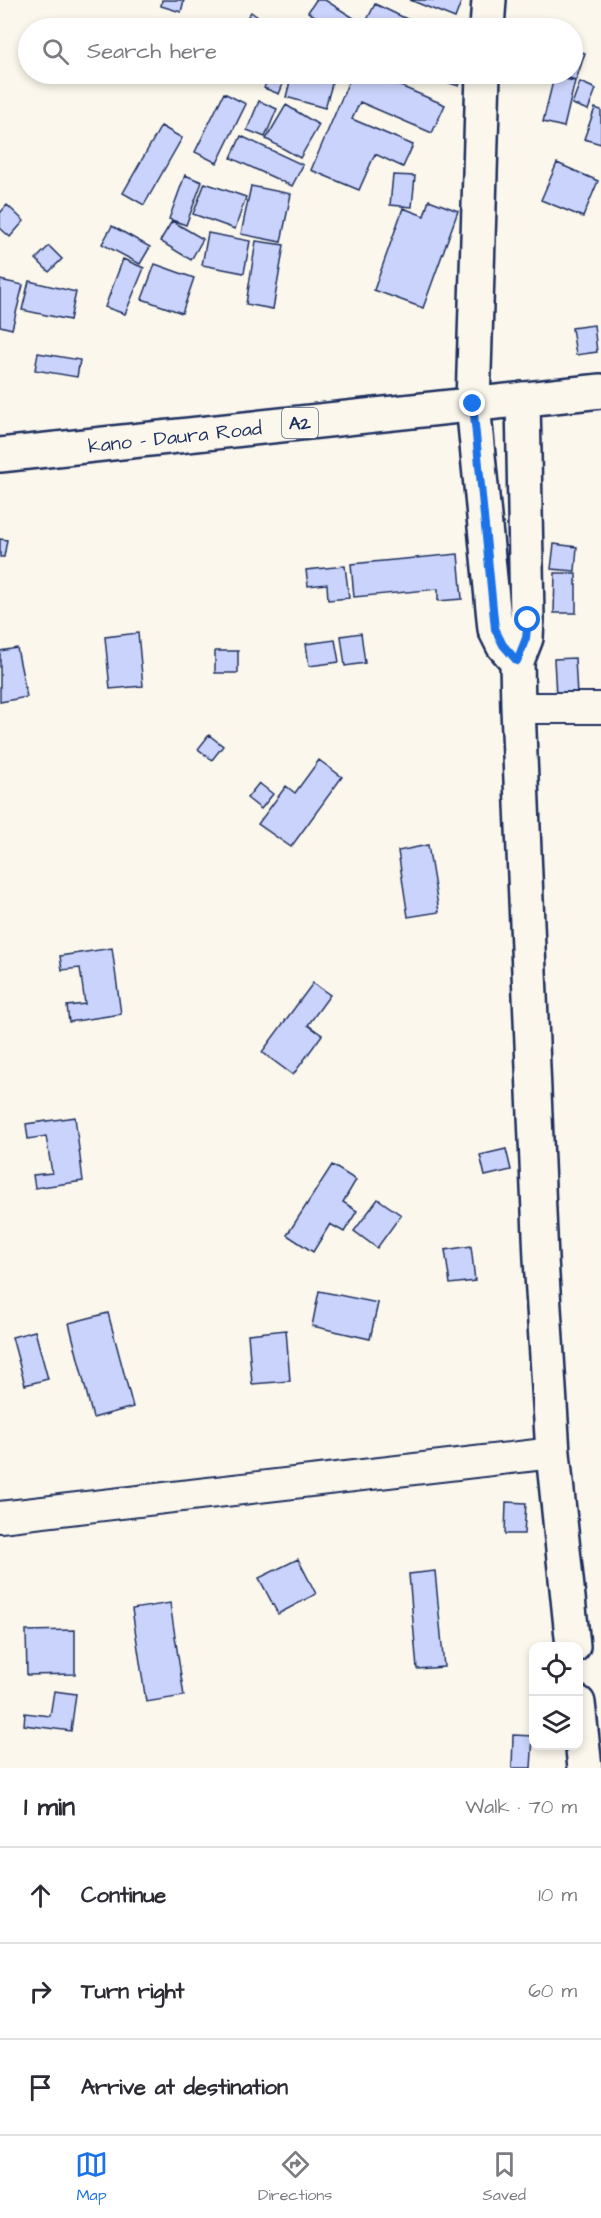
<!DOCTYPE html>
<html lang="en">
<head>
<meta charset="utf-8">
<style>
	:root { --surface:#fff; --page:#f2f2f3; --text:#2b2b33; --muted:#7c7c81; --line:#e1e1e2; --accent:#1a73e8 }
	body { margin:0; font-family:"Architects Daughter",sans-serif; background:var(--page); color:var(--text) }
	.controls { position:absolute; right:18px; bottom:18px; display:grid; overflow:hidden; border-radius:12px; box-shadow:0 3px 9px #0003 }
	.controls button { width:54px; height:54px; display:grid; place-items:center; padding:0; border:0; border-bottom:2px solid var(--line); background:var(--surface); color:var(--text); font:30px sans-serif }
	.stop { position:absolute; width:18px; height:18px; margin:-14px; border:4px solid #1a73e8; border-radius:50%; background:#fff }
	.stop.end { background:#1a73e8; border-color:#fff; box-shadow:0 2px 6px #0008 }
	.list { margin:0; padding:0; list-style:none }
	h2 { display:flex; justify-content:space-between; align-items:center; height:78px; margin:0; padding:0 24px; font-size:26px }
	h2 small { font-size:20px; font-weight:400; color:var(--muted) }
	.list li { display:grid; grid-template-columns:39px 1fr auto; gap:18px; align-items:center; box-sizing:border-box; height:96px; padding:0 24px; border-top:2px solid var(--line) }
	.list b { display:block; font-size:22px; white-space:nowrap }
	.list em { font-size:20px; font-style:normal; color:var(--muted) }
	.icon { flex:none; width:33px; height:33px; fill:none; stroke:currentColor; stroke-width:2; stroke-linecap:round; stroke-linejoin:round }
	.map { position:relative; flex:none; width:601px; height:1768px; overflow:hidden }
	.search { position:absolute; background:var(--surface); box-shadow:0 3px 9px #0003; left:18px; right:18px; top:18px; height:66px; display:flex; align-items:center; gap:15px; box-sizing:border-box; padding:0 21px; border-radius:33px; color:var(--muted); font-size:22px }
	.sheet { height:366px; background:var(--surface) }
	nav { display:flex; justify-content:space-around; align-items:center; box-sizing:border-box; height:84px; border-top:2px solid var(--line); background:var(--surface); font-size:16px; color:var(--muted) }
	nav a { display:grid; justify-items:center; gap:3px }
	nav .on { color:var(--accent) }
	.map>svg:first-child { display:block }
	.building { fill:#cad3fb; stroke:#1b2f5e; stroke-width:1.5 }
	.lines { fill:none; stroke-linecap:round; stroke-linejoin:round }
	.street-casing { stroke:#1b2f5e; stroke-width:34 }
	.secondary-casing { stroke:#1b2f5e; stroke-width:38 }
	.primary-casing { stroke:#1b2f5e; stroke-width:38 }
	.highway-casing { stroke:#1b2f5e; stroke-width:38 }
	.street { stroke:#fbf7ec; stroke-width:30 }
	.secondary { stroke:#fbf7ec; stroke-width:33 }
	.primary { stroke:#fbf7ec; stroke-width:33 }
	.highway { stroke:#fbf7ec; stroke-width:33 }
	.route { stroke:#1a73e8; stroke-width:8 }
	.labels { text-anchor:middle; stroke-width:4.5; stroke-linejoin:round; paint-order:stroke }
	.shield { fill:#fbf7ec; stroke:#5e6b89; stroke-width:1.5 }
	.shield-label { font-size:18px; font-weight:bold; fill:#1b2f5e }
	.street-label { font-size:20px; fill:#1b2f5e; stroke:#fbf7ec }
</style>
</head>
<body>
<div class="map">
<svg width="601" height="1768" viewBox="0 0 601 1768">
	<rect width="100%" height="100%" fill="#fbf7ec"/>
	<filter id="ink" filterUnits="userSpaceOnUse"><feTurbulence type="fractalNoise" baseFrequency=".0167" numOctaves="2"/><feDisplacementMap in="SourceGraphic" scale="12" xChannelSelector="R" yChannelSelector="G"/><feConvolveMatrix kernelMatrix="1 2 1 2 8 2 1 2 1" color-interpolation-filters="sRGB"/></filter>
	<g filter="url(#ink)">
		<path class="building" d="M 162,0 L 184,0 L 181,12 L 161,6 Z
			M 316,0 L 325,0 L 357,20 L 351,28 L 335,28 L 308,12 Z
			M 410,0 L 462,0 L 455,18 Z
			M 375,4 L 426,28 L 363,28 Z
			M 251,12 L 272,27 L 271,28 L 239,28 Z
			M 572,49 L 585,53 L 576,80 L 554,74 L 572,74 Z
			M 270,74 L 287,74 L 279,94 L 264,88 Z
			M 292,74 L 335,74 L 325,108 L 286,97 Z
			M 352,74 L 372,74 L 445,105 L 432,133 L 360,102 L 352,119 L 413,145 L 403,167 L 375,154 L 359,190 L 311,170 Z
			M 442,74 L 463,74 L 459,86 L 440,80 Z
			M 554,77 L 575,81 L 564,127 L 543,122 Z
			M 580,82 L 596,89 L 588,110 L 572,104 Z
			M 224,93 L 246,104 L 217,163 L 195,152 Z
			M 259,101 L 277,109 L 265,137 L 247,130 Z
			M 286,105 L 319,125 L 300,158 L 266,139 Z
			M 595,108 L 601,110 L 601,144 L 584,139 Z
			M 161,126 L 182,138 L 144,205 L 123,193 Z
			M 241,136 L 303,165 L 292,186 L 231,158 Z
			M 557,163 L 598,181 L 583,217 L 541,200 Z
			M 185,175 L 202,182 L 186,225 L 169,219 Z
			M 393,175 L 415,176 L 412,207 L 390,205 Z
			M 205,183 L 246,197 L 235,229 L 193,214 Z
			M 251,186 L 291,194 L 281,242 L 241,234 Z
			M 429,200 L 458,211 L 423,308 L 374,290 L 403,208 L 424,216 Z
			M 7,205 L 24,221 L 10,237 L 0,228 L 0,213 Z
			M 172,221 L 203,239 L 191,260 L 160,241 Z
			M 112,226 L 150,247 L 140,264 L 102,244 Z
			M 208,233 L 250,241 L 244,273 L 202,265 Z
			M 256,241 L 284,245 L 273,309 L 246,304 Z
			M 49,246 L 62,259 L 49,272 L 36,259 Z
			M 123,259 L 144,268 L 125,314 L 105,307 Z
			M 155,264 L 194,278 L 182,313 L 142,299 Z
			M 0,280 L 23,285 L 12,329 L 0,326 Z
			M 29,281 L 76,292 L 70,320 L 22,310 Z
			M 594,325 L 597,352 L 576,355 L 572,328 Z
			M 38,353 L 80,360 L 77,377 L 35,370 Z
			M 0,539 L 7,540 L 4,557 L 0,557 Z
			M 554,544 L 577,547 L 575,571 L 551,569 Z
			M 458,554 L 462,599 L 438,601 L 438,589 L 354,597 L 351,564 Z
			M 345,566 L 349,598 L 328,600 L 327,584 L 308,586 L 306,570 Z
			M 555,573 L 576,573 L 576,613 L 554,613 Z
			M 138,633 L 143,686 L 110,689 L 105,637 Z
			M 361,633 L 365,663 L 345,666 L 341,636 Z
			M 335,640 L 339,662 L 309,666 L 306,644 Z
			M 17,648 L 27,697 L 0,702 L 0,651 Z
			M 215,651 L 238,651 L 238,673 L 215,673 Z
			M 575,658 L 578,714 L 557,715 L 554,659 Z
			M 209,735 L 223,746 L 212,760 L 198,749 Z
			M 319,760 L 342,777 L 291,847 L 258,824 L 286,786 L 295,793 Z
			M 259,783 L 273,794 L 261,809 L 247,798 Z
			M 428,845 L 439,912 L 408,917 L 398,851 Z
			M 112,948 L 121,1014 L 69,1022 L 67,1006 L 85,1004 L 80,968 L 62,970 L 60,956 Z
			M 313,983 L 330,995 L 308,1025 L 322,1035 L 293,1075 L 262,1052 Z
			M 75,1117 L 83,1181 L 35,1188 L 33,1175 L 52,1173 L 46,1136 L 28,1139 L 26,1124 Z
			M 506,1149 L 511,1170 L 485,1176 L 480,1155 Z
			M 332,1165 L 356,1180 L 343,1202 L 357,1211 L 344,1232 L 330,1224 L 313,1252 L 287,1235 Z
			M 378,1199 L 401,1215 L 377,1248 L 354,1231 Z
			M 471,1246 L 475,1281 L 450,1284 L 445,1250 Z
			M 319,1291 L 378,1303 L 370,1339 L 312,1326 Z
			M 108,1313 L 133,1407 L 93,1418 L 69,1323 Z
			M 286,1330 L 290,1381 L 252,1384 L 248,1334 Z
			M 35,1331 L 48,1379 L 25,1385 L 12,1337 Z
			M 506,1502 L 526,1503 L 524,1534 L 505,1534 Z
			M 298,1559 L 316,1594 L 278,1614 L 259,1578 Z
			M 435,1571 L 444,1667 L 417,1669 L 409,1574 Z
			M 170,1603 L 184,1696 L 146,1702 L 132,1609 Z
			M 75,1630 L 75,1674 L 27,1675 L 26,1631 Z
			M 54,1691 L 76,1694 L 71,1731 L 24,1725 L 25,1713 L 50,1716 Z
			M 513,1735 L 533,1736 L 531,1768 L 512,1768 Z"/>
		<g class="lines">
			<defs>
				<path id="street" d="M 518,708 L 601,708
					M 0,1517 L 553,1453"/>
				<path id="secondary" d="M 487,28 L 489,0
					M 473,404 L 483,74"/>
				<path id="primary" d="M 523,399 L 527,619 L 526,638 L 517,661 L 518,708 L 541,1259 L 553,1453 L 573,1646
					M 473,404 L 495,629 L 503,645 L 517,661
					M 578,1703 L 585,1768"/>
				<g id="highway">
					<path id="s1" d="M 0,455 L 601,391"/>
				</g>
			</defs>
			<use href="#street" class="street-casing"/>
			<use href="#secondary" class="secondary-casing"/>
			<use href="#primary" class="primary-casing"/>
			<use href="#highway" class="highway-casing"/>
			<use href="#street" class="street"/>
			<use href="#secondary" class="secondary"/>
			<use href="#primary" class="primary"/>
			<use href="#highway" class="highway"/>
		</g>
	</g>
	<g class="lines" filter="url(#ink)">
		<path class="route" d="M 473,404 L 495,629 L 503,645 L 517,661 L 526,638 L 528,620"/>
	</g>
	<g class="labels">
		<rect class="shield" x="282" y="408" width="36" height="30" rx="4.5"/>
		<g class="shield-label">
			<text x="300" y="429">A2</text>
		</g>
		<g class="street-label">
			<text dy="7" stroke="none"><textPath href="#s1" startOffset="176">kano - Daura Road</textPath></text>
		</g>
	</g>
</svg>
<div class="controls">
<button><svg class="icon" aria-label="locate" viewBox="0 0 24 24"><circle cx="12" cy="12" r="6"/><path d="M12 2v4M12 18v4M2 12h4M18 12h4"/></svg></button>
<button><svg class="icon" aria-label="layers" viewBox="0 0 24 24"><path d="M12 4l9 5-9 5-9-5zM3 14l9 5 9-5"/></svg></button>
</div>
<div class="stop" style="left:528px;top:620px"></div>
<div class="stop end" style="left:473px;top:404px"></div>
<div class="search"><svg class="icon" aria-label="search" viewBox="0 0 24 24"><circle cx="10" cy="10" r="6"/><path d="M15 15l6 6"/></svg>Search here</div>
</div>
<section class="sheet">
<h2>1 min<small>Walk · 70 m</small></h2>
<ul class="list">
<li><svg class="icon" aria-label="ahead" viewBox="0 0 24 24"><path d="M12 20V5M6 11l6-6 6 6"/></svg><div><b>Continue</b></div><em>10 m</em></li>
<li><svg class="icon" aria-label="right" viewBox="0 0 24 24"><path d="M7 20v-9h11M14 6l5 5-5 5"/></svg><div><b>Turn right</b></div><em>60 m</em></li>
<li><svg class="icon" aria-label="arrive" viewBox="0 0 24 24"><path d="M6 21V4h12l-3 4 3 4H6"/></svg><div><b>Arrive at destination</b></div></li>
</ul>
</section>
<nav>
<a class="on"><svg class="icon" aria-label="map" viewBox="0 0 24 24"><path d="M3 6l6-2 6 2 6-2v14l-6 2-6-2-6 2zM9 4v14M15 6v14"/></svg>Map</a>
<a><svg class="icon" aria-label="directions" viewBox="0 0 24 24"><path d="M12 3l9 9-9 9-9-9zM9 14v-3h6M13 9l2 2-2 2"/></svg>Directions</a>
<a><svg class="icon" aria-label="saved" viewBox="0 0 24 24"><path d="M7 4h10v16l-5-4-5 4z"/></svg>Saved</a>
</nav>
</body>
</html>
